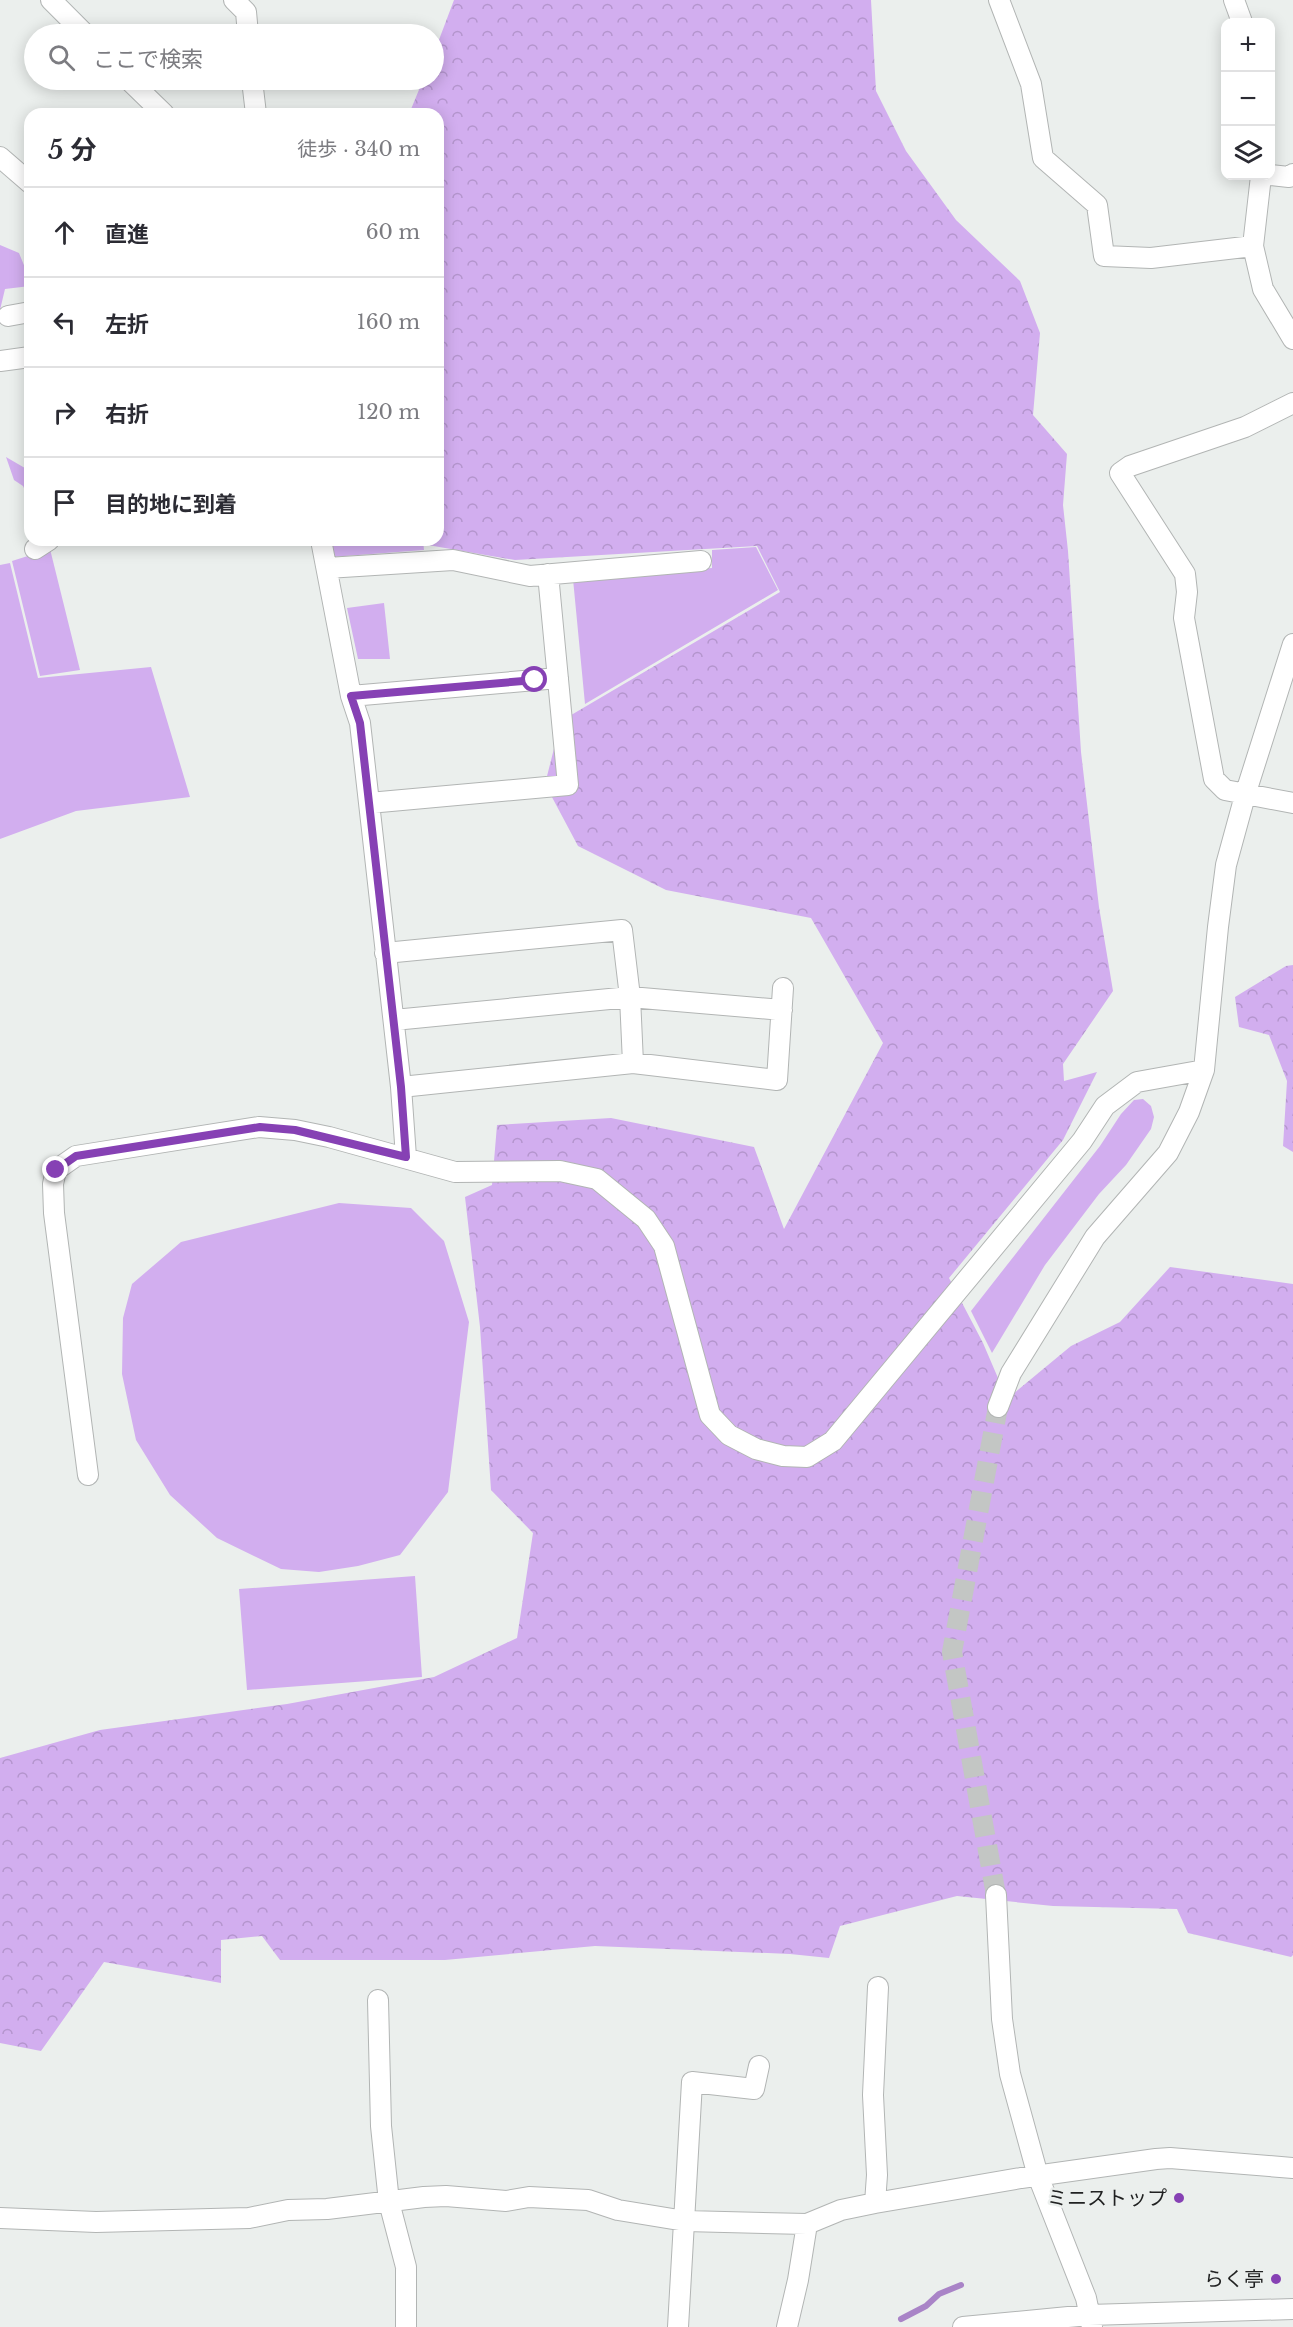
<!DOCTYPE html>
<html lang="ja">
<head>
<meta charset="utf-8">
<style>
	:root { --surface:#fff; --page:#f2f2f3; --text:#2b2b33; --muted:#7c7c81; --line:#e1e1e2 }
	body { margin:0; font-family:"Libre Baskerville","Noto Sans JP",serif; background:var(--page); color:var(--text) }
	.controls { position:absolute; right:18px; top:18px; display:grid; overflow:hidden; border-radius:12px; box-shadow:0 3px 15px #0003 }
	.controls button { width:54px; height:54px; display:grid; place-items:center; padding:0; border:0; border-bottom:2px solid var(--line); background:var(--surface); color:var(--text); font:30px sans-serif }
	.stop { position:absolute; width:18px; height:18px; margin:-14px; border:4px solid #8641b4; border-radius:50%; background:#fff }
	.stop.end { background:#8641b4; border-color:#fff; box-shadow:0 2px 6px #0008 }
	.list { margin:0; padding:0; list-style:none }
	h2 { display:flex; justify-content:space-between; align-items:center; height:78px; margin:0; padding:0 24px; font-size:26px }
	h2 small { font-size:20px; font-weight:400; color:var(--muted) }
	.list li { display:grid; grid-template-columns:39px 1fr auto; gap:18px; align-items:center; box-sizing:border-box; height:90px; padding:0 24px; border-top:2px solid var(--line) }
	.list b { display:block; font-size:22px; white-space:nowrap }
	.list em { font-size:20px; font-style:normal; color:var(--muted) }
	.icon { flex:none; width:33px; height:33px; fill:none; stroke:currentColor; stroke-width:2; stroke-linecap:round; stroke-linejoin:round }
	.map { position:relative; flex:none; width:1293px; height:2327px; overflow:hidden }
	.search { position:absolute; background:var(--surface); box-shadow:0 3px 15px #0003; left:24px; top:24px; width:420px; height:66px; display:flex; align-items:center; gap:15px; box-sizing:border-box; padding:0 21px; border-radius:33px; color:var(--muted); font-size:22px }
	.panel { position:absolute; background:var(--surface); box-shadow:0 3px 15px #0003; left:24px; top:108px; width:420px; height:438px; border-radius:18px }
	.map>svg:first-child { display:block }
	.green { fill:#d2aeef }
	.forest { fill:url(#forest-crowns) }
	.lines { fill:none; stroke-linecap:round; stroke-linejoin:round }
	.stream { stroke:#a984c7; stroke-width:6 }
	.minor-tunnel { stroke:#c3c6c4; stroke-width:20; stroke-dasharray:20 10; stroke-linecap:butt }
	.minor-casing { stroke:#b2b5b4; stroke-width:22 }
	.minor { stroke:#fff; stroke-width:20 }
	.route { stroke:#8641b4; stroke-width:8 }
	.poi-dot { fill:#8641b4; stroke:#ebefed; stroke-width:2 }
	.labels { text-anchor:middle; stroke-width:5; stroke-linejoin:round; paint-order:stroke }
	.poi-label { font-size:20px; fill:#212222; stroke:#ebefed; text-anchor:end }
</style>
</head>
<body>
<div class="map">
<svg width="1293" height="2327" viewBox="0 0 1293 2327">
	<defs>
		<pattern id="forest-crowns" width="20" height="18" patternUnits="userSpaceOnUse" patternTransform="scale(1.5)"><rect width="20" height="18" fill="#d2aeef"/><path d="M2 6a3 3 0 1 1 6 0M12 15a3 3 0 1 1 6 0" fill="none" stroke="#b495cd"/></pattern>
	</defs>
	<rect width="100%" height="100%" fill="#ebefed"/>
	<path class="green" d="M 0,245 L 19,253 L 30,280 L 30,286 L 5,289 L 0,310 Z
		M 6,457 L 30,471 L 30,501 L 23,486 L 14,480 Z
		M 329,540 L 423,540 L 424,550 L 332,557 Z
		M 756,547 L 778,590 L 585,704 L 573,579 L 712,568 L 712,550 Z
		M 50,549 L 80,670 L 40,676 L 12,561 Z
		M 10,563 L 38,678 L 151,667 L 190,797 L 76,811 L 0,839 L 0,565 Z
		M 384,603 L 390,659 L 358,659 L 347,608 Z
		M 1143,1099 L 1151,1106 L 1154,1117 L 1151,1129 L 1126,1165 L 1099,1194 L 1045,1265 L 992,1353 L 971,1311 L 1100,1146 L 1121,1114 L 1134,1100 Z
		M 339,1203 L 411,1208 L 444,1241 L 469,1322 L 448,1492 L 400,1555 L 358,1566 L 319,1572 L 281,1569 L 217,1538 L 170,1495 L 136,1440 L 122,1374 L 123,1318 L 132,1284 L 181,1242 Z
		M 415,1576 L 422,1677 L 247,1690 L 239,1589 Z"/>
	<path class="forest" d="M 454,0 L 871,0 L 876,91 L 906,151 L 956,220 L 1020,281 L 1040,333 L 1033,415 L 1067,454 L 1063,505 L 1068,551 L 1081,752 L 1099,907 L 1113,991 L 1063,1064 L 1064,1081 L 1097,1072 L 1063,1140 L 949,1278 L 983,1343 L 1007,1399 L 1071,1346 L 1120,1322 L 1170,1267 L 1293,1284 L 1293,1955 L 1291,1957 L 1188,1933 L 1177,1909 L 1053,1906 L 957,1896 L 840,1926 L 829,1958 L 790,1954 L 595,1946 L 445,1960 L 280,1960 L 262,1936 L 221,1940 L 221,1983 L 104,1962 L 41,2051 L 0,2043 L 0,1758 L 100,1730 L 287,1704 L 434,1677 L 517,1638 L 533,1533 L 491,1490 L 480,1327 L 465,1197 L 492,1185 L 497,1125 L 611,1118 L 754,1147 L 784,1229 L 883,1043 L 811,918 L 666,890 L 578,846 L 545,784 L 561,721 L 780,592 L 757,546 L 515,560 L 422,544 L 421,540 L 438,540 L 438,114 L 409,114 L 423,80 L 434,80 L 434,53 Z
		M 1293,965 L 1293,1152 L 1283,1146 L 1287,1081 L 1269,1035 L 1239,1027 L 1235,997 L 1286,966 Z"/>
	<g class="lines">
		<path class="stream" d="M 901,2319 L 926,2306 L 939,2294 L 961,2285"/>
		<path class="minor-tunnel" d="M 996,1895 L 952,1652 L 998,1407"/>
		<defs>
			<path id="minor" d="M 51,0 L 85,34
				M 234,0 L 246,12 L 248,34
				M 999,0 L 1031,84 L 1043,158 L 1097,205 L 1104,256 L 1151,258 L 1253,246
				M 1234,0 L 1242,22
				M 129,80 L 164,114
				M 252,80 L 256,114
				M 0,157 L 30,183
				M 1270,175 L 1289,177 L 1293,174
				M 1261,176 L 1253,246 L 1263,289 L 1293,339
				M 8,316 L 30,312
				M 0,361 L 30,357
				M 1293,403 L 1245,427 L 1130,466 L 1120,473 L 1185,574 L 1187,592 L 1184,618 L 1214,779 L 1225,790 L 1293,803
				M 321,540 L 351,696 L 360,723 L 401,1087 L 406,1157
				M 35,549 L 49,540
				M 327,568 L 453,560 L 530,576 L 701,561
				M 351,696 L 558,678
				M 369,803 L 568,785 L 548,574
				M 385,953 L 622,930 L 630,997 L 633,1063
				M 394,1020 L 630,997 L 782,1010
				M 401,1087 L 633,1063 L 777,1080 L 783,988
				M 998,1407 L 1011,1373 L 1095,1237 L 1168,1153 L 1189,1112 L 1204,1070 L 1218,927 L 1226,865 L 1246,792 L 1293,644
				M 88,1475 L 54,1213 L 53,1184 L 56,1170 L 76,1156 L 259,1127 L 295,1130 L 329,1137 L 455,1172 L 560,1171 L 597,1179 L 646,1219 L 664,1246 L 710,1415 L 729,1435 L 756,1449 L 783,1456 L 807,1457 L 833,1441 L 1082,1141 L 1105,1106 L 1137,1082 L 1204,1070
				M 996,1895 L 1002,2019 L 1010,2074 L 1038,2176 L 1086,2298 L 1092,2327
				M 378,2000 L 381,2126 L 389,2202 L 406,2267 L 406,2327
				M 875,2203 L 877,2175 L 873,2095 L 878,1987
				M 0,2218 L 96,2222 L 249,2218 L 288,2210 L 327,2209 L 424,2197 L 446,2196 L 506,2201 L 529,2197 L 588,2200 L 618,2210 L 685,2221 L 807,2224
				M 678,2327 L 692,2082 L 754,2089 L 759,2066
				M 787,2327 L 798,2280 L 807,2224 L 841,2210 L 875,2203 L 1021,2178 L 1156,2159 L 1170,2158 L 1293,2168
				M 963,2327 L 1089,2315 L 1293,2309"/>
		</defs>
		<use href="#minor" class="minor-casing"/>
		<use href="#minor" class="minor"/>
	</g>
	<g class="lines">
		<path class="route" d="M 56,1170 L 76,1156 L 260,1127 L 295,1130 L 406,1157 L 401,1087 L 360,723 L 351,696 L 535,680"/>
	</g>
	<g class="poi-dot">
		<circle cx="1179" cy="2198" r="6"/>
		<circle cx="1276" cy="2279" r="6"/>
	</g>
	<g class="labels">
		<g class="poi-label">
			<text x="1167" y="2205">ミニストップ</text>
			<text x="1264" y="2286">らく亭</text>
		</g>
	</g>
</svg>
<div class="controls">
<button>+</button>
<button>−</button>
<button><svg class="icon" aria-label="layers" viewBox="0 0 24 24"><path d="M12 4l9 5-9 5-9-5zM3 14l9 5 9-5"/></svg></button>
</div>
<div class="stop" style="left:535px;top:680px"></div>
<div class="stop end" style="left:56px;top:1170px"></div>
<div class="search"><svg class="icon" aria-label="search" viewBox="0 0 24 24"><circle cx="10" cy="10" r="6"/><path d="M15 15l6 6"/></svg>ここで検索</div>
<section class="panel">
<h2>5 分<small>徒歩 · 340 m</small></h2>
<ul class="list">
<li><svg class="icon" aria-label="ahead" viewBox="0 0 24 24"><path d="M12 20V5M6 11l6-6 6 6"/></svg><div><b>直進</b></div><em>60 m</em></li>
<li><svg class="icon" aria-label="left" viewBox="0 0 24 24"><path d="M17 20v-9H6M10 6l-5 5 5 5"/></svg><div><b>左折</b></div><em>160 m</em></li>
<li><svg class="icon" aria-label="right" viewBox="0 0 24 24"><path d="M7 20v-9h11M14 6l5 5-5 5"/></svg><div><b>右折</b></div><em>120 m</em></li>
<li><svg class="icon" aria-label="arrive" viewBox="0 0 24 24"><path d="M6 21V4h12l-3 4 3 4H6"/></svg><div><b>目的地に到着</b></div></li>
</ul>
</section>
</div>
</body>
</html>
